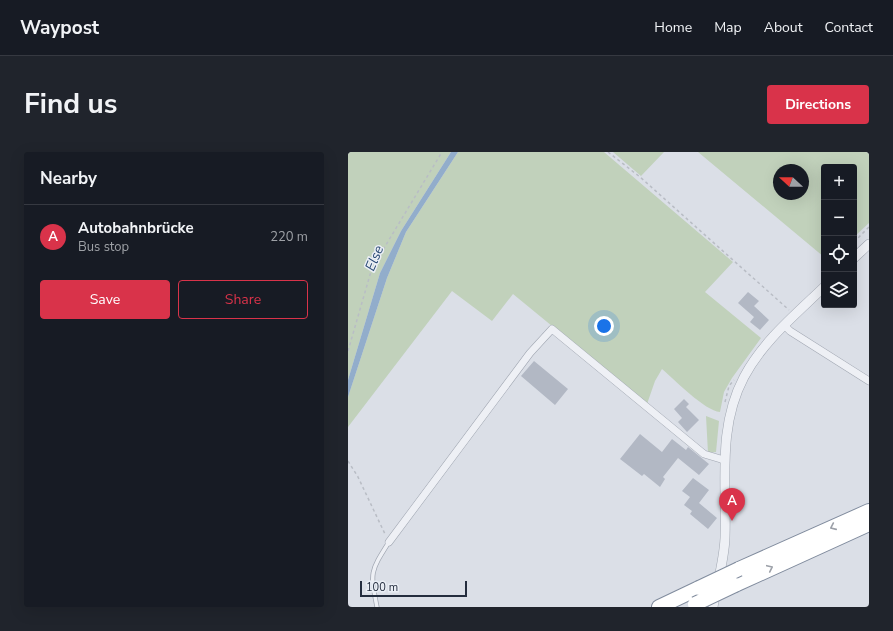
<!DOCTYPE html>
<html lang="en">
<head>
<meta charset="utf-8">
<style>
	:root { --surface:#171b24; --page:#20242c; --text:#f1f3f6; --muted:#9ea1a6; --line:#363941; --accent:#d9334a }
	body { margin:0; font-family:"Nunito Sans",sans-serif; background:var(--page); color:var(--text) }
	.controls { position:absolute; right:12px; top:12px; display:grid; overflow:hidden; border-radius:4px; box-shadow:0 4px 16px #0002 }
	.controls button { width:36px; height:36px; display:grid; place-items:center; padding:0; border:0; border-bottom:1px solid var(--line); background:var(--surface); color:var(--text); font:20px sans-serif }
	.compass { position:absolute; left:425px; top:12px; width:36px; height:36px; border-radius:50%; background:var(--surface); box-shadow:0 4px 16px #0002; rotate:291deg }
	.scale { position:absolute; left:12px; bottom:10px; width:107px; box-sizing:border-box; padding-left:4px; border:2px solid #242d3e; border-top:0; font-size:11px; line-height:14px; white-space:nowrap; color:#242d3e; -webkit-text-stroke:3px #eaeef5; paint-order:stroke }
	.you { position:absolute; left:256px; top:174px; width:14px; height:14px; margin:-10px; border:3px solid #fff; border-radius:50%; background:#1a73e8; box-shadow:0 0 0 6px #1a73e833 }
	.badge { display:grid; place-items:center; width:26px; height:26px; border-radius:50%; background:var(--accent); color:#fff; font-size:13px; font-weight:700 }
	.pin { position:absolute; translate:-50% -33px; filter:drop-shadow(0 1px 2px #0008) }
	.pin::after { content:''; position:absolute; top:21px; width:14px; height:12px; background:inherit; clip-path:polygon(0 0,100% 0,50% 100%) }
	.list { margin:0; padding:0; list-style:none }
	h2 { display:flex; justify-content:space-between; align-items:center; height:52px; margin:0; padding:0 16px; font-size:17px }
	h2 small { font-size:13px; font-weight:400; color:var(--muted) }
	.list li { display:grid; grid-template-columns:26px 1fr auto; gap:12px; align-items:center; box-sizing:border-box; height:64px; padding:0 16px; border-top:1px solid var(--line) }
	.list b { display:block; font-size:15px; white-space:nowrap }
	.list p { margin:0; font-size:13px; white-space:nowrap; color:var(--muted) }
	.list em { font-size:13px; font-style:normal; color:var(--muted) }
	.actions { display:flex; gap:8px; padding:12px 16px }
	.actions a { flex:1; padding:9px 0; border:1px solid var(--accent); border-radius:4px; text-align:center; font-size:14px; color:var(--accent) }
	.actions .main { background:var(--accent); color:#fff }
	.icon { flex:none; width:22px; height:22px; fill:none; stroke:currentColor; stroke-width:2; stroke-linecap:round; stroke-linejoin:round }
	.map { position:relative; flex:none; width:521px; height:455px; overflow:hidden; border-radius:4px }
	header { display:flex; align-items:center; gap:24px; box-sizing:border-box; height:56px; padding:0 20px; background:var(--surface); border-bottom:1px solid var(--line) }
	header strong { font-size:19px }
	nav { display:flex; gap:22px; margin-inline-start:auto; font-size:14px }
	.intro { display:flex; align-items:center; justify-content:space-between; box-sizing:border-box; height:96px; padding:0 24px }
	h1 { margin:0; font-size:28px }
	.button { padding:10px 18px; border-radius:4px; background:var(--accent); color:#fff; font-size:14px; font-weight:700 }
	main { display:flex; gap:24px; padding:0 24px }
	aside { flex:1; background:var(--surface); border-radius:4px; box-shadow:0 4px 16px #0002 }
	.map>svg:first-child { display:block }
	.green { fill:#c1d1bb; fill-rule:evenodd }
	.water { fill:#92adcb }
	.building { fill:#b2b8c4 }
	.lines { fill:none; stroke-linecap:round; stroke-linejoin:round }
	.service-casing { stroke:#a0a6b1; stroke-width:5 }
	.minor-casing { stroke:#a0a6b1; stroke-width:8 }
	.tertiary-casing { stroke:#a0a6b1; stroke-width:10 }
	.motorway-casing { stroke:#818c9e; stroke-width:16 }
	.path { stroke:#b9bdc5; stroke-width:1.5; stroke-dasharray:3 3; stroke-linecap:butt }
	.service { stroke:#eef0f5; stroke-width:3.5 }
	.minor { stroke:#eef0f5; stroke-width:7 }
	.tertiary { stroke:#eef0f5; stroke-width:9 }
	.motorway { stroke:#fff; stroke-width:14 }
	.motorway-bridge-casing { stroke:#818c9e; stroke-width:16; stroke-linecap:butt }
	.motorway-bridge { stroke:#fff; stroke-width:14 }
	.oneway { stroke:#9ca0a8 }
	.labels { text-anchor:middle; stroke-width:3; stroke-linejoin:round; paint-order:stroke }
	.water-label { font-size:14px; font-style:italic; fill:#2b4b75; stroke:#eaeef5 }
</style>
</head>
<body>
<header>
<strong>Waypost</strong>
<nav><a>Home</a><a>Map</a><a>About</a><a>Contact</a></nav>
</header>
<div class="intro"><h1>Find us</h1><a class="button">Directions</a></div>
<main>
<aside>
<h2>Nearby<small></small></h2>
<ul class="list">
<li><span class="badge">A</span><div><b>Autobahnbrücke</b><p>Bus stop</p></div><em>220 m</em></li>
</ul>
<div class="actions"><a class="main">Save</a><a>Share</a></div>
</aside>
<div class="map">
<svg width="521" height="455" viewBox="0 0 521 455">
	<rect width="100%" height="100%" fill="#dbdfe7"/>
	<path class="green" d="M 0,0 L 103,0 L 53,79 L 32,121 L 0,228 Z
		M 110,0 L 256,0 L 385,110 L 357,140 L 413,186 L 384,226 L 376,240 L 372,260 C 357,259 327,228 314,217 L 307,229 L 299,252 L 165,142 L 144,169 L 104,139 L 0,275 L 0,245 L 39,126 L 58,80 Z
		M 265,0 L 316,0 L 293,24 Z
		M 350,0 L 521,0 L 521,71 L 506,85 L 506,15 L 476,15 L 476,105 ZM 431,18 L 455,18 L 455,42 L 431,42 Z
		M 358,264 L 371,269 L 368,300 L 360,301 Z"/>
	<path class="water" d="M 103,0 L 110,0 L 58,80 L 39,126 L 0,245 L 0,228 L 32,121 L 53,79 Z"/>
	<path class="building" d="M 400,140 L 411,149 L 406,154 L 421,168 L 412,178 L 402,170 L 406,165 L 390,151 Z
		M 186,209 L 220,237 L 207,253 L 173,224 Z
		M 336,247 L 341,252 L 338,255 L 351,268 L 339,280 L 330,270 L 334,266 L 326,257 Z
		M 292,282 L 314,300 L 324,287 L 338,298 L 340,295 L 361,312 L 351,323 L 330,306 L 315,325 L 317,327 L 312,335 L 296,322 L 294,324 L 272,307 Z
		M 345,326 L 361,338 L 351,351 L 369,366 L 360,377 L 342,362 L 344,359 L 336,353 L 342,345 L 334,339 Z"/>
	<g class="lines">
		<defs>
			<path id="service" d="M 29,455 C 22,420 22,420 41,390"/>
			<path id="minor" d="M 436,173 L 442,179 L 521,229
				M 41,390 L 182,201 L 204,177 L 356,302 L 376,308"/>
			<path id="tertiary" d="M 506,106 L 521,92
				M 365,455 C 369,432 376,409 377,386 C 379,331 369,276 396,225 C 415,189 447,163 476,135"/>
			<path id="motorway" d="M 391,417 L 521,359
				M 387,433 L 521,372
				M 311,455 L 351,436"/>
		</defs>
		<use href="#service" class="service-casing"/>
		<use href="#minor" class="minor-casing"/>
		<use href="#tertiary" class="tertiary-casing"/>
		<use href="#motorway" class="motorway-casing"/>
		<path class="path" d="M 260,0 L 292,25 L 441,158
			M 506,90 L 521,75
			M 0,199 L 24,116 L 94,0
			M 377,250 L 381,234 L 386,228
			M 0,309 L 10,325 L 37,382"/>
		<use href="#service" class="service"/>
		<use href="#minor" class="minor"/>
		<use href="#tertiary" class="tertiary"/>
		<use href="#motorway" class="motorway"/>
		<defs>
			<path id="motorway-bridge" d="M 351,436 L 391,417
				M 347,452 L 387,433"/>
		</defs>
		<use href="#motorway-bridge" class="motorway-bridge-casing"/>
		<use href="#motorway-bridge" class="motorway-bridge"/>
	</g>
	<defs><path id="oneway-chevron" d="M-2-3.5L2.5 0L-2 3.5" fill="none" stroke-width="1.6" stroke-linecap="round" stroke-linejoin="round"/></defs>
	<g class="oneway">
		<use href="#oneway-chevron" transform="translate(485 375) rotate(156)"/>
		<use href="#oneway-chevron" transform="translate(422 416) rotate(-25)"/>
	</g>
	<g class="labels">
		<g class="water-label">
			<text transform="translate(26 106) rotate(-67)" y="5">Else</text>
		</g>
	</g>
</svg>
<div class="controls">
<button>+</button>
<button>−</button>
<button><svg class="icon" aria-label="locate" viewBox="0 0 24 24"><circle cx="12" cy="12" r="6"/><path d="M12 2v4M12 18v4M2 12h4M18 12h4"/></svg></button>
<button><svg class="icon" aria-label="layers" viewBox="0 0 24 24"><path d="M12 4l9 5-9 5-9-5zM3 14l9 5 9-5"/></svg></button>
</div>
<svg class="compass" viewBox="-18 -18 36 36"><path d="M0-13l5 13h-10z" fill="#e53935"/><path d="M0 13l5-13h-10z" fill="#9ea1a6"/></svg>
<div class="scale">100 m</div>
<div class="you"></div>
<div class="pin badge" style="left:384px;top:369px">A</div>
</div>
</main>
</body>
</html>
